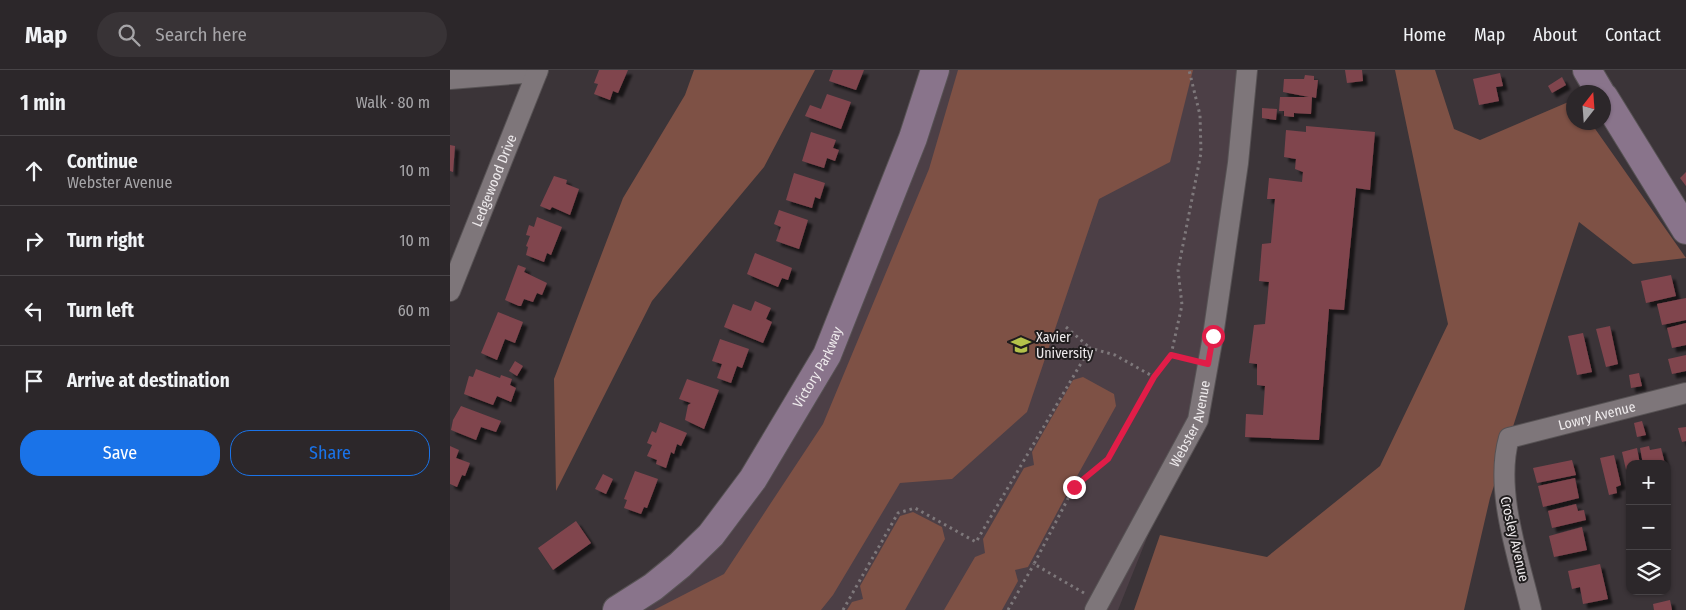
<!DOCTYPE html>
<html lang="en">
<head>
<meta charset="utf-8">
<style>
	:root { --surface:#2c272a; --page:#383336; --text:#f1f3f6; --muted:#a6a5a8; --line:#484447; --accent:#1a73e8 }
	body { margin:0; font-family:"Fira Sans Condensed",sans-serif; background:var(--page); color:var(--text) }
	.controls { position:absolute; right:15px; bottom:15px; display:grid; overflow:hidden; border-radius:10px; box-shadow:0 1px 4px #0004 }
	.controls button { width:45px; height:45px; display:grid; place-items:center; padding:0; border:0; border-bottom:1px solid var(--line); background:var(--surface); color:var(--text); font:25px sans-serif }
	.compass { position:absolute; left:1116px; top:15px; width:45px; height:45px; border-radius:50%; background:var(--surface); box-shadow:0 1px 4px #0004; rotate:17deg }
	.stop { position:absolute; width:15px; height:15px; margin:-11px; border:4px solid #e11d48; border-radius:50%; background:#fff }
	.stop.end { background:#e11d48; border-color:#fff; box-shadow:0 1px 5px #0008 }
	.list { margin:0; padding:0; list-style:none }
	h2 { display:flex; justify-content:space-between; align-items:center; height:65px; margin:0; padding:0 20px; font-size:21px }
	h2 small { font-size:16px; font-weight:400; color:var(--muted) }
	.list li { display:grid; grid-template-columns:32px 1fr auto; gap:15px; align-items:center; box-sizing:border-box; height:70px; padding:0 20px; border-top:1px solid var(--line) }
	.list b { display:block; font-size:19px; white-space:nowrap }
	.list p { margin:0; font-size:16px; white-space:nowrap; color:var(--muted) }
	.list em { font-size:16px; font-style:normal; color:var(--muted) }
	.actions { display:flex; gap:10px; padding:15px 20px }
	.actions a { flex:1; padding:11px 0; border:1px solid var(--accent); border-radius:20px; text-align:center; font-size:18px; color:var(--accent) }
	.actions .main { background:var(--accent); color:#fff }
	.icon { flex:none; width:28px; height:28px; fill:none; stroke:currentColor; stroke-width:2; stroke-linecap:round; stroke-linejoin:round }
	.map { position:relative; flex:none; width:1236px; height:540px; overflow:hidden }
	header { display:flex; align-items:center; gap:30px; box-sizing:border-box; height:70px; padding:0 25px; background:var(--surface); border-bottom:1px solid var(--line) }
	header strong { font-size:24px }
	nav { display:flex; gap:28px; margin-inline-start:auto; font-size:18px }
	.search { width:350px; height:45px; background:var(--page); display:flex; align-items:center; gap:12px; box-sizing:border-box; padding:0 18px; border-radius:28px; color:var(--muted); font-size:19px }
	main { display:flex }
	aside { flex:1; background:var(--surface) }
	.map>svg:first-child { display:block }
	.built { fill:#4c3f46 }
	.green { fill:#7e5145 }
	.building { fill:#80454e; filter:url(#shadow) }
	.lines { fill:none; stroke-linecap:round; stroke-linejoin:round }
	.street-casing { stroke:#575254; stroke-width:22 }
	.secondary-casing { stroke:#575254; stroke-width:30 }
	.path { stroke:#7e787b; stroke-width:3; stroke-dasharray:2.5 4; stroke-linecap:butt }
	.street { stroke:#7e767a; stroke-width:20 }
	.secondary { stroke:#89748b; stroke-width:28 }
	.route { stroke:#e11d48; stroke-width:6 }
	.labels { text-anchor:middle; stroke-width:4; stroke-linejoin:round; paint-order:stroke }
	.street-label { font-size:14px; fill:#eeeaec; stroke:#201d1e }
	.poi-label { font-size:14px; fill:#eeeaec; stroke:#201d1e; text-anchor:start }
</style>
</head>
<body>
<header>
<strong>Map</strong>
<div class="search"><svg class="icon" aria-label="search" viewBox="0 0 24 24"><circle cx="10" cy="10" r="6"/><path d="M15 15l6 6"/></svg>Search here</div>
<nav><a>Home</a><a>Map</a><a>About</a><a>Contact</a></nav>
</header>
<main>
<aside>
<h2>1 min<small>Walk · 80 m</small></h2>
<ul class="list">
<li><svg class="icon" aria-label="ahead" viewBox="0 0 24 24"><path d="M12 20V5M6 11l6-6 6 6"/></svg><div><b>Continue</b><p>Webster Avenue</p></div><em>10 m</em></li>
<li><svg class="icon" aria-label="right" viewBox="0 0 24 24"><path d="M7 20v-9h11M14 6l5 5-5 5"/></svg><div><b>Turn right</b></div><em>10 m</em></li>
<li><svg class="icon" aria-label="left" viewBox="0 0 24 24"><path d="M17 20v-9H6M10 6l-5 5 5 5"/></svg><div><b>Turn left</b></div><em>60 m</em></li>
<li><svg class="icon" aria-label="arrive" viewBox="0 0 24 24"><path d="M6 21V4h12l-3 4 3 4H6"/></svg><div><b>Arrive at destination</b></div></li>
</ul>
<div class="actions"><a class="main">Save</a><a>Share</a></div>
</aside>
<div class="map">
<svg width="1236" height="540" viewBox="0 0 1236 540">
	<defs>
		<filter id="shadow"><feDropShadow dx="4.5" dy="4.5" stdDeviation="1" flood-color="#0009"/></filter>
	</defs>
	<rect width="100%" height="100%" fill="#3b3438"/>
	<path class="built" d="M 485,0 L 797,0 L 763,266 L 727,393 L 668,540 L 167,540 L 230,495 L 377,285 Z"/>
	<path class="green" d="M 244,0 L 365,0 L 314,97 L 202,231 L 106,421 L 104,309 L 173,128 L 235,25 Z
		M 508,0 L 743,0 L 720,92 L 649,129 L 577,342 L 502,409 L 450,413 L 383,525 L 371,540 L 204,540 L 274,504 L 373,354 L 479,99 Z
		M 945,0 L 985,0 L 1004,59 L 1030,70 L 1123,30 L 1124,52 L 1141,53 L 1236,188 L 1183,194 L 1129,152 L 1040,428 L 1014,540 L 684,540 L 710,465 L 817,487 L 930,396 L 998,254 Z
		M 633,307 L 664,324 L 666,336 L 626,408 L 614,411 L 618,422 L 578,497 L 565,500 L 568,511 L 552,540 L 494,540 L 525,487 L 535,483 L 533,469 L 574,398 L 584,395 L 582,382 L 623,310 Z
		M 463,442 L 492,457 L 495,469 L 455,540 L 397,540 L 402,532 L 413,529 L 410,516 L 450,446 Z"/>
	<path class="building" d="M 149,0 L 178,0 L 168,23 L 163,21 L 160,30 L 144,24 L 148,14 L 144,13 Z
		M 383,0 L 414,0 L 406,20 L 379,11 Z
		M 895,0 L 912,0 L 913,11 L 897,13 Z
		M 1050,3 L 1053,16 L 1046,17 L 1049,31 L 1029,35 L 1023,9 Z
		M 855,5 L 864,6 L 864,10 L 868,10 L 866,28 L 862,27 L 861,44 L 844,43 L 844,47 L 834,46 L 834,41 L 829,41 L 830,27 L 859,27 L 833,22 L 834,9 L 854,9 Z
		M 1112,7 L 1116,15 L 1102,23 L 1098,16 Z
		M 377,24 L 401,32 L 391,59 L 355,46 L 360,35 L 371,39 Z
		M 812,38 L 827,39 L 826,50 L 812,48 Z
		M 856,56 L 925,62 L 920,120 L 906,118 L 894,240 L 879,239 L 869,370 L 795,367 L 796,344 L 813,345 L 815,316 L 807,315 L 807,294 L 799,293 L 804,255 L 815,254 L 819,212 L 809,211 L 812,174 L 821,173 L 825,129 L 817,129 L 819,108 L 852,112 L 853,102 L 845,99 L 846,89 L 834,87 L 836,60 L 856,62 Z
		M 361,62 L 386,70 L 383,78 L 389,80 L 385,91 L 377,88 L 374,98 L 352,91 Z
		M 0,75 L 5,76 L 3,102 L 0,101 Z
		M 1236,102 L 1236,116 L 1230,108 Z
		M 344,103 L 375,113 L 370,129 L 365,127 L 362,138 L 336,130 Z
		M 104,106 L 117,110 L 116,114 L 129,119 L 120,145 L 102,137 L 100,140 L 90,136 Z
		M 329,140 L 358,150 L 349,179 L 326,171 L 331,157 L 324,154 Z
		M 87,147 L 112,157 L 101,185 L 97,183 L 94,192 L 76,185 L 78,177 L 76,176 L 80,166 L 76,165 L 79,155 L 84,157 Z
		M 305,183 L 342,198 L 338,210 L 332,208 L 328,217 L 297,204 Z
		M 68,195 L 76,198 L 74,202 L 97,213 L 92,225 L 87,223 L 83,232 L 74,229 L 71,236 L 69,236 L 55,230 Z
		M 1221,205 L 1226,226 L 1196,233 L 1191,211 Z
		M 1236,228 L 1236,250 L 1212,255 L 1207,234 Z
		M 305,231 L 321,238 L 316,249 L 322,252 L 313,273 L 274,257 L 283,234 L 301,241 Z
		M 48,242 L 73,252 L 65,273 L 55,269 L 47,290 L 31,283 Z
		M 1236,253 L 1236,275 L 1222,278 L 1217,258 Z
		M 1160,256 L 1168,294 L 1156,297 L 1146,259 Z
		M 1133,263 L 1142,302 L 1127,305 L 1118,266 Z
		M 270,269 L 299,279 L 292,298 L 287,296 L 281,313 L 267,308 L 272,294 L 262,291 Z
		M 1236,285 L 1236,301 L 1222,304 L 1218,289 Z
		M 65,291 L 73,296 L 67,306 L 59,301 Z
		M 26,299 L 50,308 L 51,305 L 62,309 L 60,315 L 66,318 L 61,332 L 47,326 L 43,335 L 14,324 L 19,306 L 23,307 Z
		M 1189,303 L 1192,316 L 1181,318 L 1179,305 Z
		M 237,309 L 269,320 L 254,359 L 235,350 L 238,335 L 241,333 L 229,329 Z
		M 11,336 L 51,351 L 46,362 L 31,357 L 26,370 L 1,360 L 3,350 Z
		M 1192,351 L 1196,365 L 1187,367 L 1184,353 Z
		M 210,352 L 237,363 L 231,376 L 227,374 L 224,384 L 221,382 L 216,398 L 206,394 L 207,390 L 197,386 L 202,375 L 197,373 L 202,361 L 206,363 Z
		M 1236,357 L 1236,371 L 1232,372 L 1228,358 Z
		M 0,376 L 9,380 L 6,388 L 20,393 L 15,406 L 12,405 L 7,417 L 0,414 Z
		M 1199,376 L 1200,380 L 1211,378 L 1215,394 L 1193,394 L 1190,378 Z
		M 1187,378 L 1190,394 L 1180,394 L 1179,413 L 1172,382 Z
		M 1164,385 L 1171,415 L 1166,417 L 1167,423 L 1159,425 L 1150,388 Z
		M 1122,390 L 1126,405 L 1087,413 L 1083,398 Z
		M 185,401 L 208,409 L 197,438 L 194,437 L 191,444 L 174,438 L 177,430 L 174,429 Z
		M 153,404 L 163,409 L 156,424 L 145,419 Z
		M 1125,408 L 1129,428 L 1093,437 L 1088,416 Z
		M 1126,434 L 1128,441 L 1134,440 L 1136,450 L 1102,458 L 1098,441 Z
		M 126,451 L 141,473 L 103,500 L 88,478 Z
		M 1132,457 L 1137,480 L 1104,487 L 1099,466 Z
		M 1150,494 L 1158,529 L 1133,534 L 1130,517 L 1122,519 L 1118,501 Z
		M 1220,530 L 1222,540 L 1204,540 L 1203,534 Z"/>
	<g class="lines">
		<defs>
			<g id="street">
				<path d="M 0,9 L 87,2"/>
				<path id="s1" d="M 0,221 L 88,0"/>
				<path id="s2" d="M 645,540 L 748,350 L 763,266 L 788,93 L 797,0"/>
				<path id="s3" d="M 1081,540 C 1069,489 1044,420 1059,368 L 1236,323"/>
			</g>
			<g id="secondary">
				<path d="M 1137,0 L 1150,22"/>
				<path d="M 1154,27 L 1236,160"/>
				<path id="s4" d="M 167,540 L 203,517 L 230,495 L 261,465 L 303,409 L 377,285 L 463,68 L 485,0"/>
			</g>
		</defs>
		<use href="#street" class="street-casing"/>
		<use href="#secondary" class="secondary-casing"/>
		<path class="path" d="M 616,257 L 640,278
			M 721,285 L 732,235 L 728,200 L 751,83 L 750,45 L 739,0
			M 634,523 L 584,494 L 624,417 L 658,389 L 704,307 L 721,285 L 741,290
			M 393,540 L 448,443 L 465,438 L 526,472 L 640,278 L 665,285 L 704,307
			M 558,540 L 584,494"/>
		<use href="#street" class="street"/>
		<use href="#secondary" class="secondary"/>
	</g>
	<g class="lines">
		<path class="route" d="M 624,417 L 658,389 L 704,307 L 721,285 L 758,294 L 763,266"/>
	</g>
	<defs>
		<symbol id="university-bare" viewBox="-9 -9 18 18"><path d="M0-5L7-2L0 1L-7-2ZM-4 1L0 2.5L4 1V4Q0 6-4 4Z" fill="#b4c24a" stroke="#201d1e" stroke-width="2.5" paint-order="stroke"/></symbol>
	</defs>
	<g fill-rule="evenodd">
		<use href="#university-bare" x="557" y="261" width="28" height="28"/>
	</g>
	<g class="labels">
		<g class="street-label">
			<text dy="5" stroke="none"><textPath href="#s1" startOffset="119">Ledgewood Drive</textPath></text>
			<text dy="5" stroke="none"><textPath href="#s4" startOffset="320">Victory Parkway</textPath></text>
			<text dy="5" stroke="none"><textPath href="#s3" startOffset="266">Lowry Avenue</textPath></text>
			<text dy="5" stroke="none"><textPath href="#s2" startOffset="210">Webster Avenue</textPath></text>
			<text transform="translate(1065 469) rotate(77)" y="5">Crosley Avenue</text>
		</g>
		<g class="poi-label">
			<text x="586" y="272">Xavier<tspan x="586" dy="16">University</tspan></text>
		</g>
	</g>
</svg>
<div class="controls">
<button>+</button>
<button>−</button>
<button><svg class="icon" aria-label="layers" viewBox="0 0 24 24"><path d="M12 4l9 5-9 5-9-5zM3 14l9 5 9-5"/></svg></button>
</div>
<svg class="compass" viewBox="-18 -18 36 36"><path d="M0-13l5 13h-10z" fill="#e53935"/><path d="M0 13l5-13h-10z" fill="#a6a5a8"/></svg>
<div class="stop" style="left:763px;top:266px"></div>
<div class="stop end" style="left:624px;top:417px"></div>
</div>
</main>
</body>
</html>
